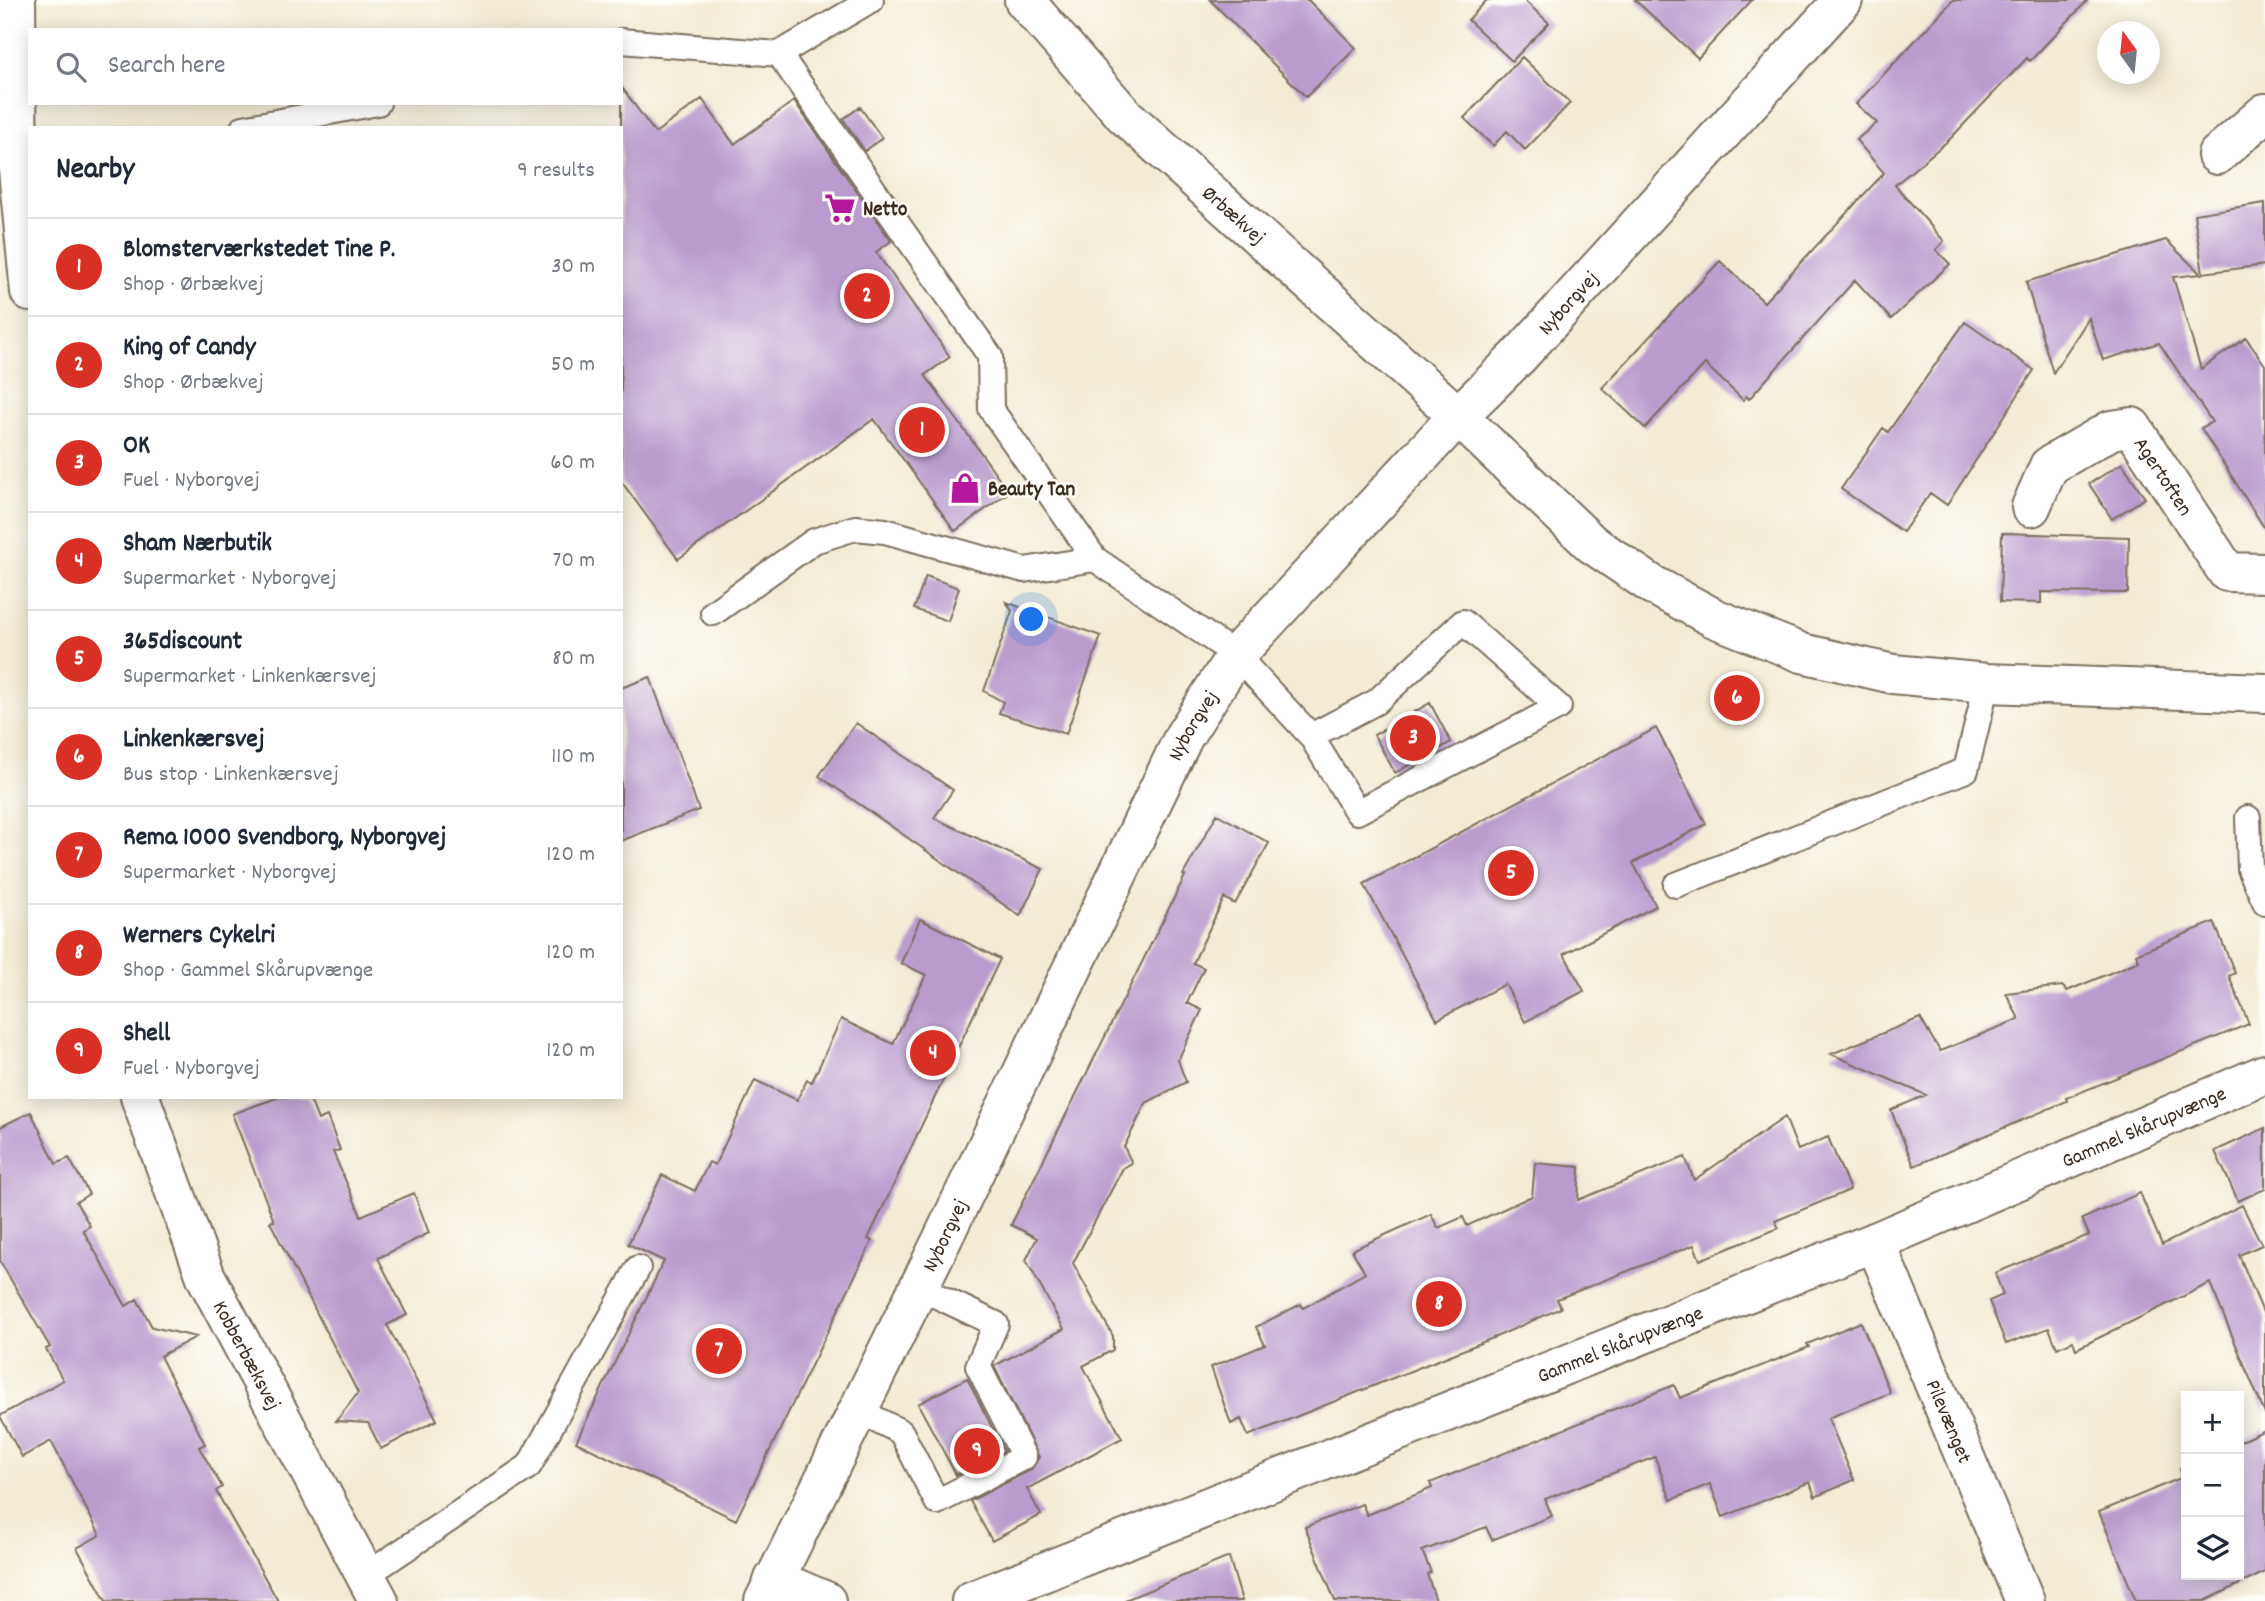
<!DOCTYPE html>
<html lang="en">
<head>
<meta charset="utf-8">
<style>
	:root { --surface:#fff; --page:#f2f2f3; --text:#1f2937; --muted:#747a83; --line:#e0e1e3; --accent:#d93025 }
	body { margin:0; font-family:Dekko,sans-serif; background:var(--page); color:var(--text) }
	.controls { position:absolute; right:21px; bottom:21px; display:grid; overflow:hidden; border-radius:0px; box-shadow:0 4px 18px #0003 }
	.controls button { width:63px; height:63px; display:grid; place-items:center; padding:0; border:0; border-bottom:2px solid var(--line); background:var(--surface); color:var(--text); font:35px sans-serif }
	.compass { position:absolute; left:2097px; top:21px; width:63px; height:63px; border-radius:50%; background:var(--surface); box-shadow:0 4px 18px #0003; rotate:345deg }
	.you { position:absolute; left:1032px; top:620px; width:24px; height:24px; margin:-18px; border:5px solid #fff; border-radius:50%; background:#1a73e8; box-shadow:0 0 0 10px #1a73e833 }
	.badge { display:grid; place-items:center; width:46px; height:46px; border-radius:50%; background:var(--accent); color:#fff; font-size:23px; font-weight:700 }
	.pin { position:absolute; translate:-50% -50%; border:4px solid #fff; box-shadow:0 2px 7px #0006 }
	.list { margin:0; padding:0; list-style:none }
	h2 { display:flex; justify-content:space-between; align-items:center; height:91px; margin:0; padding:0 28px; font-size:30px }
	h2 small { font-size:23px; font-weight:400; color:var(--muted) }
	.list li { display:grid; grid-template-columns:46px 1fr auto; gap:21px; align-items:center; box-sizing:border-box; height:98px; padding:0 28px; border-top:2px solid var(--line) }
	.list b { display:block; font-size:26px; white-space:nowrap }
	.list p { margin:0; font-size:23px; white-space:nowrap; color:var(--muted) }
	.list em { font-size:23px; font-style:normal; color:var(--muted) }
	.icon { flex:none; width:38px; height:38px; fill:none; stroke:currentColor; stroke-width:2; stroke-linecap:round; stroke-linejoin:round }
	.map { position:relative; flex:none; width:2265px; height:1601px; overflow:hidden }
	.search { position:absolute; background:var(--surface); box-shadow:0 4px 18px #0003; left:28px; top:28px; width:595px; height:77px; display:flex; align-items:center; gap:18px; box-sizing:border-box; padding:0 24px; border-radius:0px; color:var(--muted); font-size:26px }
	.panel { position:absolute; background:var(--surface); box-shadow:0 4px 18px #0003; left:28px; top:126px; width:595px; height:973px; border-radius:0px }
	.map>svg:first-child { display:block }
	.building { fill:#b99bce }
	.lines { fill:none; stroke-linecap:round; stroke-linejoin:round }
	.service-casing { stroke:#7b6e5e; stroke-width:28 }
	.minor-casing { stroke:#7b6e5e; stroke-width:42 }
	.tertiary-casing { stroke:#7b6e5e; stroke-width:42 }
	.service { stroke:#fff; stroke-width:24 }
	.minor { stroke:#fff; stroke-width:38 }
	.tertiary { stroke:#fff; stroke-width:38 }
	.labels { text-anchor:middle; stroke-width:5; stroke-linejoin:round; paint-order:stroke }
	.poi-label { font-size:21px; font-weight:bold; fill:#3b2a1e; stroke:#fdfcf7; text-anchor:start }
	.street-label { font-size:21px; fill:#3b2a1e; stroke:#fdfcf7 }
</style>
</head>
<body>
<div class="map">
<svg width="2265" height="1601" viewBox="0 0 2265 1601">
	<rect width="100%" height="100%" fill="#fdfcf7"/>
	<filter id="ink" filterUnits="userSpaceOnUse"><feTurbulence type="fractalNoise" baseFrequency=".0143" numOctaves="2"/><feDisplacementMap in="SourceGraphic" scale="14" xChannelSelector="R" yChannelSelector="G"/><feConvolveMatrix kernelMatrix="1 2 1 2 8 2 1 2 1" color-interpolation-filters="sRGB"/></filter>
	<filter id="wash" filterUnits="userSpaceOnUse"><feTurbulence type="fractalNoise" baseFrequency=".00686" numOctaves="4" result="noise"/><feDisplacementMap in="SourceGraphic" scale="28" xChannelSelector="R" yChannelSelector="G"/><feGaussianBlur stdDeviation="1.57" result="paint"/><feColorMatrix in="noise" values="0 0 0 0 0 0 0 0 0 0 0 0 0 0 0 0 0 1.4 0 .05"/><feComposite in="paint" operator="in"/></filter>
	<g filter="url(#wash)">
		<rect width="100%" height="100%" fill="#f3ebd5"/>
		<g id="blocks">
			<path class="building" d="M 1210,0 L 1308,0 L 1356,48 L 1306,97 Z
				M 1487,0 L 1524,0 L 1549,23 L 1512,61 L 1468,20 Z
				M 1635,0 L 1752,0 L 1698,58 Z
				M 1953,0 L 2088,0 L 2030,61 L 2027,58 L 1949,140 L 1895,185 L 1944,241 L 1936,250 L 1950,264 L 1891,319 L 1855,280 L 1749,399 L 1746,396 L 1743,400 L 1705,364 L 1645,428 L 1602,388 L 1720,261 L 1764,302 L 1884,173 L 1856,140 L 1877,123 L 1856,104 Z
				M 1522,57 L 1570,103 L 1525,150 L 1507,131 L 1493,146 L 1464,118 Z
				M 621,86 L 655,133 L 702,99 L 734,144 L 794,101 L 891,241 L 876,252 L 950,357 L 925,375 L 1009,492 L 955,531 L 874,419 L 678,559 L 621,481 Z
				M 860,107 L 882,138 L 865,151 L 843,119 Z
				M 2265,203 L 2265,265 L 2203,273 L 2194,214 Z
				M 2166,240 L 2201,274 L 2173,277 L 2201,369 L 2246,338 L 2265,365 L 2265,529 L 2201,428 L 2212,422 L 2159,343 L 2103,360 L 2089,318 L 2053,373 L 2026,282 Z
				M 1965,322 L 2034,370 L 1947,505 L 1930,493 L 1903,532 L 1841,489 L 1883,428 L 1888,432 Z
				M 2122,463 L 2145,498 L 2112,519 L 2089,484 Z
				M 2002,533 L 2129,537 L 2128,593 L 2041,592 L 2041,603 L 2000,602 Z
				M 926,576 L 959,588 L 948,621 L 914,609 Z
				M 1006,602 L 1101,636 L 1066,734 L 999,713 L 1003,702 L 984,691 L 1012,611 Z
				M 650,677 L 699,810 L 621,841 L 621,688 Z
				M 1430,703 L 1451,742 L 1395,773 L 1374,735 Z
				M 856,723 L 953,790 L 934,818 L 1043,869 L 1020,916 L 819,776 Z
				M 1656,728 L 1706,824 L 1633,863 L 1656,906 L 1564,954 L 1584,991 L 1525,1022 L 1505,984 L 1437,1020 L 1364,884 Z
				M 1217,814 L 1269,843 L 1235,904 L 1224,898 L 1193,963 L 1204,968 L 1187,1003 L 1202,1010 L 1178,1060 L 1186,1082 L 1146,1103 L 1124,1147 L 1132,1163 L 1123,1168 L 1073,1263 L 1113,1336 L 1113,1350 L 1083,1366 L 1122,1438 L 1027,1489 L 1041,1515 L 992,1541 L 970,1501 L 1031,1470 L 1039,1457 L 994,1366 L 1064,1329 L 1026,1260 L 1037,1238 L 1011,1225 L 1185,876 L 1183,875 Z
				M 920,919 L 1000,959 L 868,1239 L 872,1241 L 736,1520 L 576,1442 L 664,1261 L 628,1244 L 662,1175 L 695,1191 L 709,1162 L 715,1165 L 755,1080 L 797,1100 L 807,1080 L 812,1082 L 841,1019 L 893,1044 L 926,975 L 901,963 Z
				M 2214,922 L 2235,973 L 2229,976 L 2249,1024 L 2066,1098 L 2067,1101 L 1914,1166 L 1891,1110 L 1926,1095 L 1831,1054 L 1920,1018 L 1940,1051 L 2019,1019 L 2006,993 L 2062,986 L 2067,991 L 2139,961 L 2136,954 Z
				M 279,1097 L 309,1097 L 318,1120 L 327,1116 L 340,1150 L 333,1152 L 361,1216 L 414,1193 L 429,1233 L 378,1258 L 407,1315 L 387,1325 L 437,1420 L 381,1449 L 368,1423 L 336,1421 L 358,1393 L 270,1222 L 274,1221 L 232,1114 Z
				M 31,1112 L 56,1164 L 69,1158 L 89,1194 L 76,1202 L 90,1226 L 83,1230 L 126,1306 L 137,1299 L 152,1327 L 196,1337 L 160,1356 L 205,1444 L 199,1447 L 222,1487 L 216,1491 L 278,1601 L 106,1601 L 77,1548 L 100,1535 L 51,1441 L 22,1457 L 0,1416 L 63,1380 L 46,1349 L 50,1347 L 0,1261 L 0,1127 Z
				M 1785,1117 L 1798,1150 L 1828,1137 L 1850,1190 L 1775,1221 L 1779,1228 L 1700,1260 L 1694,1245 L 1557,1299 L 1561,1308 L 1498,1336 L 1248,1436 L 1241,1419 L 1231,1424 L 1211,1367 L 1265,1345 L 1256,1327 L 1301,1304 L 1303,1308 L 1365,1273 L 1352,1250 L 1431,1214 L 1438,1228 L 1463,1217 L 1467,1226 L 1532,1196 L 1535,1163 L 1580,1167 L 1578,1200 L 1685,1157 L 1694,1180 Z
				M 2265,1128 L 2265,1189 L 2238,1201 L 2215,1151 Z
				M 2140,1193 L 2162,1245 L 2242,1205 L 2262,1245 L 2239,1255 L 2265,1317 L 2265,1414 L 2210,1283 L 2076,1349 L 2073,1341 L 2057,1348 L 2049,1328 L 2006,1344 L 1989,1301 L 2003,1295 L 1995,1273 L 2089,1235 L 2082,1219 Z
				M 1861,1322 L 1890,1393 L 1828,1418 L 1854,1480 L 1815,1497 L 1810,1482 L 1723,1517 L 1710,1484 L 1671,1500 L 1655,1457 L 1545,1499 L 1552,1516 L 1492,1540 L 1486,1527 L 1422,1551 L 1431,1572 L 1427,1574 L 1436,1601 L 1335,1601 L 1305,1527 L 1362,1504 L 1367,1515 L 1432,1488 L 1430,1483 L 1674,1385 L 1680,1398 L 1809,1347 L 1807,1344 Z
				M 967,1378 L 1004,1451 L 956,1475 L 918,1404 Z
				M 2265,1430 L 2265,1572 L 2205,1601 L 2136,1601 L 2099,1512 L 2183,1477 L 2180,1469 L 2186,1466 L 2186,1575 L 2239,1575 L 2239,1442 Z
				M 1229,1557 L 1242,1601 L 1125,1601 L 1125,1600 Z"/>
		</g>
	</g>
	<g filter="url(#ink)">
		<use href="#blocks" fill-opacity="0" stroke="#7b6e5e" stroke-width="2"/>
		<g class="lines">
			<defs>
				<path id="service" d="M 621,41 L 779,54 L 871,0
					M 779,54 L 990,356 L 991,409 L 1095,559 L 1236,655 L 1311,736 L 1376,702 L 1463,622 L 1559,707 L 1357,812 L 1311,736
					M 243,128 L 378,103
					M 713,613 L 814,541 L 855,528 L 885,531 L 1024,570 L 1095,559
					M 2248,818 L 2250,869 L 2265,902
					M 1676,885 L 1966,770 L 1987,683
					M 858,1410 L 901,1432 L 937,1502 L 1024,1457 L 978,1366 L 996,1324 L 918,1287
					M 365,1576 L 529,1466 L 638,1268"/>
				<g id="minor">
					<path d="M 2217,155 L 2265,113"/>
					<path id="s1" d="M 2031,507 L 2049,466 L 2111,430 L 2132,427 L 2227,572 L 2265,573"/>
					<path id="s2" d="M 1875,1242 L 2025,1601"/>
					<path d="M 774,1579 L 826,1601"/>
					<path id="s3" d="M 971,1601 L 1875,1242 L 2265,1074"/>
				</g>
				<g id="tertiary">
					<path d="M 16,0 L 18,170 L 30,292"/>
					<path id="s4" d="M 1024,0 L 1125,116 L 1458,416 L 1592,544 L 1651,584 L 1714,618 L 1802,653 L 1893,674 L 1987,683 L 2265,693"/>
					<path id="s5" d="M 140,1097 L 206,1277 L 379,1601"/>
					<path id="s6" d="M 764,1601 L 941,1242 L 1184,736 L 1236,655 L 1458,416 L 1519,356 L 1843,0"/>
				</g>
			</defs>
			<use href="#service" class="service-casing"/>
			<use href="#minor" class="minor-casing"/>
			<use href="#tertiary" class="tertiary-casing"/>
			<use href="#service" class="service"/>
			<use href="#minor" class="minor"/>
			<use href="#tertiary" class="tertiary"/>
		</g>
	</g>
	<defs>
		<symbol id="supermarket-bare" viewBox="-9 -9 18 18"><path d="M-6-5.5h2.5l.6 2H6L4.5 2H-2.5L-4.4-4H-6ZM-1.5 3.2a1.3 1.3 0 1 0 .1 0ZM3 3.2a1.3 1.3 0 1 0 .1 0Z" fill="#b5179e" stroke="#fdfcf7" stroke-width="2.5" paint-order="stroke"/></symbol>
		<symbol id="shop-bare" viewBox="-9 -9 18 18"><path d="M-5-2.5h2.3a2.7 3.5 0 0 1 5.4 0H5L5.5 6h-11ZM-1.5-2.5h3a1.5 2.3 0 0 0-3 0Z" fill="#b5179e" stroke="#fdfcf7" stroke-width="2.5" paint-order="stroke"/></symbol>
	</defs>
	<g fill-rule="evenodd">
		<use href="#supermarket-bare" x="818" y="186" width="44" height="44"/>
		<use href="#shop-bare" x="943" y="466" width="44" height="44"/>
	</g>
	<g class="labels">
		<g class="poi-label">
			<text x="863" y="215">Netto</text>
			<text x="988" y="495">Beauty Tan</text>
		</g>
		<g class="street-label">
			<text dy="7" stroke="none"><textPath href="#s4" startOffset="301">Ørbækvej</textPath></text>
			<text dy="7" stroke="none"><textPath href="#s6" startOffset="1542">Nyborgvej</textPath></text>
			<text dy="7" stroke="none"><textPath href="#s1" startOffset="196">Agertoften</textPath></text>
			<text dy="7" stroke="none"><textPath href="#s6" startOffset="975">Nyborgvej</textPath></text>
			<text dy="7" stroke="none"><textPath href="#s3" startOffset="1265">Gammel Skårupvænge</textPath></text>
			<text dy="7" stroke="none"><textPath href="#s6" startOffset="408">Nyborgvej</textPath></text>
			<text dy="7" stroke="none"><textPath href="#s3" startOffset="698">Gammel Skårupvænge</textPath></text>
			<text dy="7" stroke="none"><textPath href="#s5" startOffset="280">Kobberbæksvej</textPath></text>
			<text dy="7" stroke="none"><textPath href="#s2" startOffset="194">Pilevænget</textPath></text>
		</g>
	</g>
</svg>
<div class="controls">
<button>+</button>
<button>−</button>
<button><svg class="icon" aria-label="layers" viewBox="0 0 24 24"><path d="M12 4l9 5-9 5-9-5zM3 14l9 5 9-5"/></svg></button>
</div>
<svg class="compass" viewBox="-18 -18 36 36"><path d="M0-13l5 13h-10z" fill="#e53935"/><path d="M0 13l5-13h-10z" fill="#747a83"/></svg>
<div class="you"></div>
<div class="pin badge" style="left:922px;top:430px">1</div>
<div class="pin badge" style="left:867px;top:296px">2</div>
<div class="pin badge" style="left:1413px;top:738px">3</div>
<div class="pin badge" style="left:933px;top:1053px">4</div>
<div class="pin badge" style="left:1511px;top:873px">5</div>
<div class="pin badge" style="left:1737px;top:698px">6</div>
<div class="pin badge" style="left:719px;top:1351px">7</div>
<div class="pin badge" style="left:1439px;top:1304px">8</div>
<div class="pin badge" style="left:977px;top:1451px">9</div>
<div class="search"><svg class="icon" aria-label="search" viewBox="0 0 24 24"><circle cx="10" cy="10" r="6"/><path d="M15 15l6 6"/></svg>Search here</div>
<section class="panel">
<h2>Nearby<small>9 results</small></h2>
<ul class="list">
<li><span class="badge">1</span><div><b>Blomsterværkstedet Tine P.</b><p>Shop · Ørbækvej</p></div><em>30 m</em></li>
<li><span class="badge">2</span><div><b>King of Candy</b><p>Shop · Ørbækvej</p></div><em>50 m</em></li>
<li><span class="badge">3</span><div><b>OK</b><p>Fuel · Nyborgvej</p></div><em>60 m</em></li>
<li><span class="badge">4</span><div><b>Sham Nærbutik</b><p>Supermarket · Nyborgvej</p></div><em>70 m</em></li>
<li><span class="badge">5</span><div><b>365discount</b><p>Supermarket · Linkenkærsvej</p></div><em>80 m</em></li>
<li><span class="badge">6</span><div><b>Linkenkærsvej</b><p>Bus stop · Linkenkærsvej</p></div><em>110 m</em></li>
<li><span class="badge">7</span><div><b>Rema 1000 Svendborg, Nyborgvej</b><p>Supermarket · Nyborgvej</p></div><em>120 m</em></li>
<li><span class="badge">8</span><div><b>Werners Cykelri</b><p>Shop · Gammel Skårupvænge</p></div><em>120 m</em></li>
<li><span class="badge">9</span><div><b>Shell</b><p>Fuel · Nyborgvej</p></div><em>120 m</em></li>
</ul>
</section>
</div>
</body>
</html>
